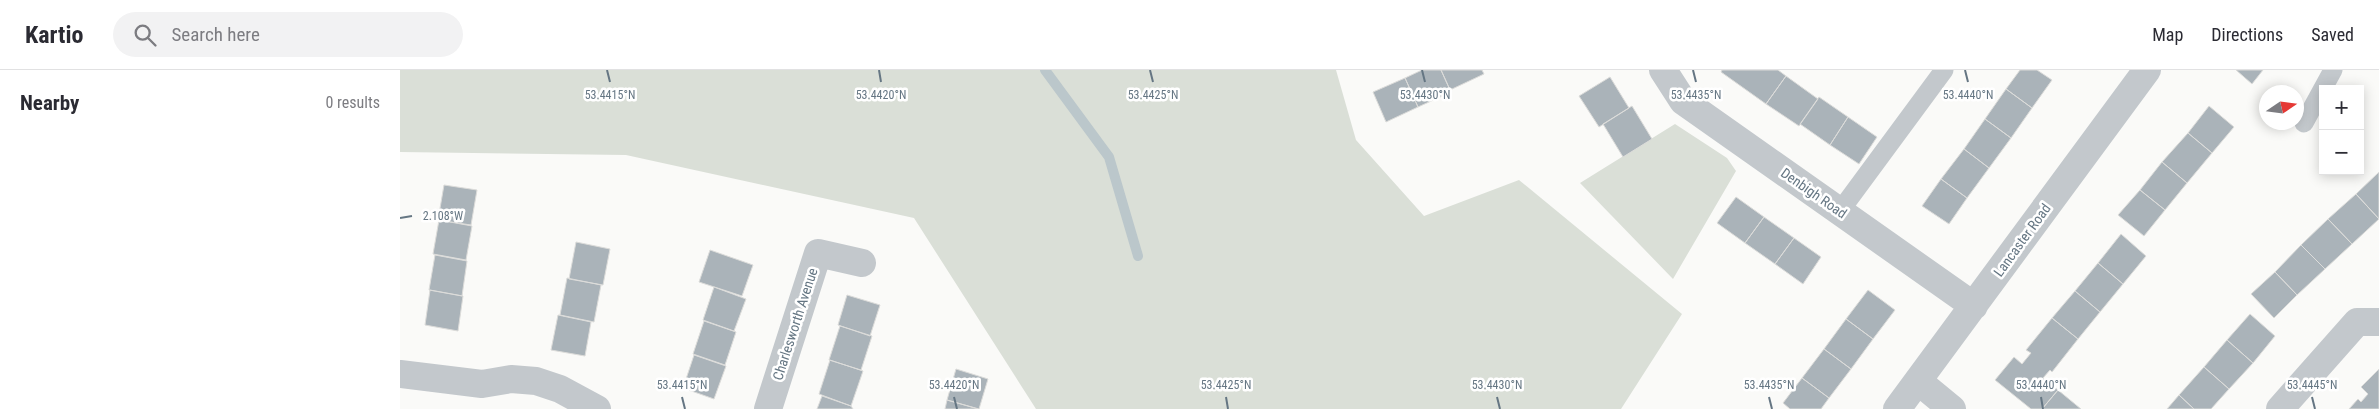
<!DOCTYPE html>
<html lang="en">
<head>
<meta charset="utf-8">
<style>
	:root { --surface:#fff; --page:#f2f2f3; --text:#2b2b33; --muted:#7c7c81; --line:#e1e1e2 }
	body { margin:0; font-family:"Roboto Condensed",sans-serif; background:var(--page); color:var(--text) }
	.controls { position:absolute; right:15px; top:15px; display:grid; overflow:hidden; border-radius:0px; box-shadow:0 2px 12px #0003 }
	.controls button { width:45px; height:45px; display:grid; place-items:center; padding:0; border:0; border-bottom:1px solid var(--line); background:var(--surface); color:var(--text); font:25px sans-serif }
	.compass { position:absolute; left:1859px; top:15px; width:45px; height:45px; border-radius:50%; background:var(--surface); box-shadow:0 2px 12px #0003; rotate:77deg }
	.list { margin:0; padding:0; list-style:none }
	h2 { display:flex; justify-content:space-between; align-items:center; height:65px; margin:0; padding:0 20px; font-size:21px }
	h2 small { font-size:16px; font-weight:400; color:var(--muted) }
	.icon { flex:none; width:28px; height:28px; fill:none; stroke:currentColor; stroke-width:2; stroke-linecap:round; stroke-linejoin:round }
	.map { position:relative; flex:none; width:1979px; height:339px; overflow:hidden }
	header { display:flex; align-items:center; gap:30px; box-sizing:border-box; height:70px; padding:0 25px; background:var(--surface); border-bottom:1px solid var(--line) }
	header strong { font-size:24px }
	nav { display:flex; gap:28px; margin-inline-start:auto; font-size:18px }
	.search { width:350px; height:45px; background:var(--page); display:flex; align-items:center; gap:12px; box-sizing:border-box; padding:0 18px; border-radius:28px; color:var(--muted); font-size:19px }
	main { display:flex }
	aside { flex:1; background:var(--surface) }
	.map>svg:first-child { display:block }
	.green { fill:#dadfd7 }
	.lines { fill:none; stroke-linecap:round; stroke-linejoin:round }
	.stream { stroke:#bbc7cb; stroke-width:10 }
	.building { fill:#aab3b9; stroke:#dcdcda }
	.lane { stroke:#c3c8cc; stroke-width:19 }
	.street { stroke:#c3c8cc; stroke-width:28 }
	.ticks { fill:none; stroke:#657683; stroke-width:2 }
	.labels { text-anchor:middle; stroke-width:5; stroke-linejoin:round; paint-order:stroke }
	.street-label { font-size:14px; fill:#657683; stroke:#fff }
	.ticks-label { font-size:12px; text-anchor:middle; fill:#657683; stroke:#fff; stroke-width:5; stroke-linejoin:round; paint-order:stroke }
</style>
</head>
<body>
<header>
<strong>Kartio</strong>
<div class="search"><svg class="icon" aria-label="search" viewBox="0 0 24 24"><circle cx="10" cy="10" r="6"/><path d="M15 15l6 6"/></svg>Search here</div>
<nav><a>Map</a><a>Directions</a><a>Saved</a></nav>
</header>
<main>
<aside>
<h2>Nearby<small>0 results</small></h2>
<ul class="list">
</ul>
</aside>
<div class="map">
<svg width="1979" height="339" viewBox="0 0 1979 339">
	<rect width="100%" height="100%" fill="#fafaf8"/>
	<path class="green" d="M 0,0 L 936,0 L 956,70 L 1024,146 L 1119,110 L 1282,244 L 1221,339 L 636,339 L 514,148 L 226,85 L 0,82 Z
		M 1275,54 L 1327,88 L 1336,101 L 1273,209 L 1180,113 Z"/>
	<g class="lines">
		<path class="stream" d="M 645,0 L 709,87 L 738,186"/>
	</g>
	<path class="building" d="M 1022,0 L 1041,0 L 1051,22 L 1018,37 L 1005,8 Z
		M 1041,0 L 1082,0 L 1084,4 L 1050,20 Z
		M 1322,0 L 1378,0 L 1386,6 L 1366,34 L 1321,2 Z
		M 1620,0 L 1637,0 L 1652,10 L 1632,38 L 1606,19 Z
		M 1836,0 L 1863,0 L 1852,14 Z
		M 1386,6 L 1418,29 L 1399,56 L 1366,34 Z
		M 1210,7 L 1229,38 L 1199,57 L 1179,26 Z
		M 1005,8 L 1018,37 L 986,52 L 973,22 Z
		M 1606,19 L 1632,38 L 1611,68 L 1585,49 Z
		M 1419,27 L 1448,47 L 1430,75 L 1400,54 Z
		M 1232,36 L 1252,69 L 1223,87 L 1203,54 Z
		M 1809,36 L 1834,57 L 1812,83 L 1788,63 Z
		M 1448,47 L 1477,67 L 1459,94 L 1430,75 Z
		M 1585,49 L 1611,68 L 1589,98 L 1564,79 Z
		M 1788,63 L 1812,83 L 1787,113 L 1762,92 Z
		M 1564,79 L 1589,98 L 1567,128 L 1541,109 Z
		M 1762,92 L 1787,113 L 1765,140 L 1740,120 Z
		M 1979,102 L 1979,149 L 1956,124 Z
		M 1541,109 L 1567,128 L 1549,154 L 1522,136 Z
		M 44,115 L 77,120 L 71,155 L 38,150 Z
		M 1740,120 L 1765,140 L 1744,166 L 1718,145 Z
		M 1956,124 L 1979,149 L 1952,174 L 1928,149 Z
		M 1336,127 L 1364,147 L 1345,173 L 1317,153 Z
		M 1364,147 L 1394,168 L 1375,194 L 1345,173 Z
		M 1928,149 L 1952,174 L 1925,199 L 1901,175 Z
		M 39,150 L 72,156 L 66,190 L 33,184 Z
		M 1721,164 L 1746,186 L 1723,214 L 1698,193 Z
		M 1394,168 L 1421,187 L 1403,214 L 1375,194 Z
		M 176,172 L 210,179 L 203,215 L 169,209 Z
		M 1901,175 L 1925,199 L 1897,225 L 1875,202 Z
		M 310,180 L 353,195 L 342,226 L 299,212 Z
		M 35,185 L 67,191 L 62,226 L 29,220 Z
		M 1698,193 L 1723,214 L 1700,242 L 1675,221 Z
		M 1875,202 L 1897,225 L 1874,248 L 1851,224 Z
		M 167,208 L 201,215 L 194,252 L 160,245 Z
		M 314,217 L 346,229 L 334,261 L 303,250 Z
		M 30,220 L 63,226 L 58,261 L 25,255 Z
		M 1468,220 L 1495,240 L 1473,269 L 1446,249 Z
		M 1675,221 L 1700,242 L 1678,269 L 1652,248 Z
		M 447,225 L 480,235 L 470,266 L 438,255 Z
		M 1850,244 L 1875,266 L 1853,293 L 1827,270 Z
		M 158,245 L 191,252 L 185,286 L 151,280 Z
		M 1652,248 L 1678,269 L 1652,302 L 1650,300 L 1643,308 L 1658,320 L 1642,339 L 1631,339 L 1595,310 L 1614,287 L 1622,294 L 1631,283 L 1626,280 Z
		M 1446,249 L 1473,269 L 1451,299 L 1424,279 Z
		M 304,251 L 336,262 L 325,295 L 293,284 Z
		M 440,256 L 472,266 L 461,300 L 429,290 Z
		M 1827,270 L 1853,293 L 1829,319 L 1804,297 Z
		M 1424,279 L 1451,299 L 1429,328 L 1402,308 Z
		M 294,285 L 326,296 L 314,329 L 283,318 Z
		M 430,290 L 463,301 L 451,336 L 419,324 Z
		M 1804,297 L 1829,319 L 1811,339 L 1794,339 L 1779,325 Z
		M 556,299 L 588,309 L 579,339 L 547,330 Z
		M 1979,299 L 1979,339 L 1949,339 L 1958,329 L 1961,332 L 1968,324 L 1961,317 Z
		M 1402,308 L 1429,328 L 1421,339 L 1390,339 L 1383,333 Z
		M 1658,320 L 1681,339 L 1642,339 Z
		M 1779,325 L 1794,339 L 1767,339 Z
		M 422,326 L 451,336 L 453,339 L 417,339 Z
		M 547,330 L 578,339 L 545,339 Z"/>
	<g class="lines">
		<path class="lane" d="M 1904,53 L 1933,0
			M 1440,141 L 1544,0"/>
		<path class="street" d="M 1263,0 L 1283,31 L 1574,236
			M 0,304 L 82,314 L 111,309 L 136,311 L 160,319 L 197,339
			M 1518,311 L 1552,339
			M 368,339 L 418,183 L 462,193
			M 1497,339 L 1747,0
			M 1880,339 L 1957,252 L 1979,252"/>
	</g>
	<path class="ticks" d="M 207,0 L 210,12M 479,0 L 481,12M 750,0 L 753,12M 1022,0 L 1025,12M 1293,0 L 1296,12M 1565,0 L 1568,12M 0,148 L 12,146M 282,327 L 285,339M 554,327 L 557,339M 826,327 L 828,339M 1097,327 L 1100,339M 1369,327 L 1372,339M 1641,327 L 1643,339M 1912,327 L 1915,339"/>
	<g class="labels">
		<g class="street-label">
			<text transform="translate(1414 123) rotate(35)" y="5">Denbigh Road</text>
			<text transform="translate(1622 170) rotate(-54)" y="5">Lancaster Road</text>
			<text transform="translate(395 254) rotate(-72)" y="5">Charlesworth Avenue</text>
		</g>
	</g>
	<g class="ticks-label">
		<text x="210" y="29">53.4415°N</text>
		<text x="481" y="29">53.4420°N</text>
		<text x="753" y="29">53.4425°N</text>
		<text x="1025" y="29">53.4430°N</text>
		<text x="1296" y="29">53.4435°N</text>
		<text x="1568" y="29">53.4440°N</text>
		<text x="43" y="150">2.108°W</text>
		<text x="282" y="319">53.4415°N</text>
		<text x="554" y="319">53.4420°N</text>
		<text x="826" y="319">53.4425°N</text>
		<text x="1097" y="319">53.4430°N</text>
		<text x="1369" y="319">53.4435°N</text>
		<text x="1641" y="319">53.4440°N</text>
		<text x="1912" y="319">53.4445°N</text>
	</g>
</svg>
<div class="controls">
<button>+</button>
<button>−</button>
</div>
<svg class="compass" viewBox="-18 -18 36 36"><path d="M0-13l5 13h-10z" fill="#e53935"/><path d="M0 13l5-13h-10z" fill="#7c7c81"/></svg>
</div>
</main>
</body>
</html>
